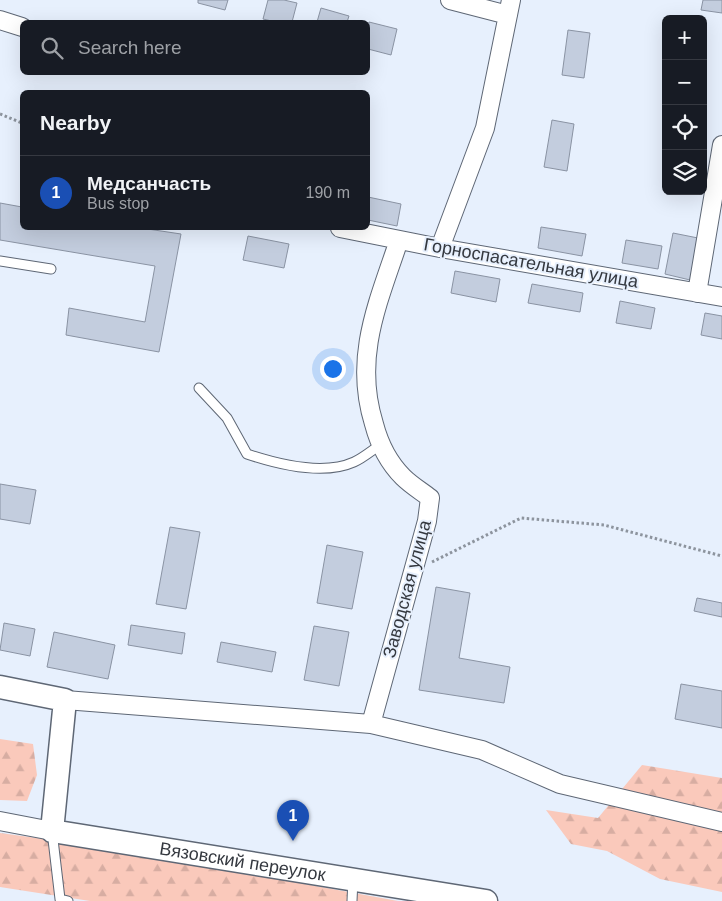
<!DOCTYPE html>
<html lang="en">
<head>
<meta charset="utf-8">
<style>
	:root { --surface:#171b24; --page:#20242c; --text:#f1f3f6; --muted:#9ea1a6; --line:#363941; --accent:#cd4617 }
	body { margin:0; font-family:Arial,sans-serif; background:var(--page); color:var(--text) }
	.controls { position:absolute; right:15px; top:15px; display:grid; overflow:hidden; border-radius:8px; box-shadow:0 5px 20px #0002 }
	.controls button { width:45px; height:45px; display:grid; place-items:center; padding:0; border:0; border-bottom:1px solid var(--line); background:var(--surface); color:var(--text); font:25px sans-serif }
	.you { position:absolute; left:332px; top:368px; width:18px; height:18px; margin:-12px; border:4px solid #fff; border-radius:50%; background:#1a73e8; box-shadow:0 0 0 8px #1a73e833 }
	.badge { display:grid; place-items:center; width:32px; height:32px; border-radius:50%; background:var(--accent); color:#fff; font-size:16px; font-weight:700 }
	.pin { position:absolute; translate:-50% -41px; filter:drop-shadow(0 1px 2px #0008) }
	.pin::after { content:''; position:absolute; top:26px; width:18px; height:15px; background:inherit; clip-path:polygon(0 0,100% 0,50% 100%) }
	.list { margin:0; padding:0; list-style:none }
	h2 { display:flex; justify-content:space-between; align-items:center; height:65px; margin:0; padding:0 20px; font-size:21px }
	h2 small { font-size:16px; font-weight:400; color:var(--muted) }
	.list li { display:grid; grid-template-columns:32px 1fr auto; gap:15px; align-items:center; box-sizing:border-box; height:75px; padding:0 20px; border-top:1px solid var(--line) }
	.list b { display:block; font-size:19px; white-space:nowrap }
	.list p { margin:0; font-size:16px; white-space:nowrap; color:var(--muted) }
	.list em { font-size:16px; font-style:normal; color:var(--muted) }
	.icon { flex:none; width:28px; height:28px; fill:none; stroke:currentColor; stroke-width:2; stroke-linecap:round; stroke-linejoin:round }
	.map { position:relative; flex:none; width:722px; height:901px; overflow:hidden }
	.search { position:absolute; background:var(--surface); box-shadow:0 5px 20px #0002; left:20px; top:20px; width:350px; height:55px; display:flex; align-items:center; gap:12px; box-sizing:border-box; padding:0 18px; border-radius:8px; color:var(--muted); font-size:19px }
	.panel { position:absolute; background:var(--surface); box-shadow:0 5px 20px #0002; left:20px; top:90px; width:350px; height:140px; border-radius:8px }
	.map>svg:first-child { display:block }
	.forest { fill:url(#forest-firs) }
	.building { fill:#c3cdde; stroke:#8a93a3 }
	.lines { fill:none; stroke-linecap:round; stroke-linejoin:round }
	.service-casing { stroke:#5e6775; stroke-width:11 }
	.minor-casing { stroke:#5e6775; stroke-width:20 }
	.tertiary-casing { stroke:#5e6775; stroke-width:25 }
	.path { stroke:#8d949e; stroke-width:3; stroke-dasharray:2.5 2.5; stroke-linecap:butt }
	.service { stroke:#fff; stroke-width:9 }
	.minor { stroke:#fff; stroke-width:18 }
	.tertiary { stroke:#fff; stroke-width:22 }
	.labels { text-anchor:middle; stroke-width:4; stroke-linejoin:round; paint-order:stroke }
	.street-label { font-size:18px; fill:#34383f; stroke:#e7f0fd }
</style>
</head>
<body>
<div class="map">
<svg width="722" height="901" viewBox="0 0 722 901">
	<defs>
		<pattern id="forest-firs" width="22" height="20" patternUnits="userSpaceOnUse" patternTransform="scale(1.25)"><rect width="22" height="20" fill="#fac9bb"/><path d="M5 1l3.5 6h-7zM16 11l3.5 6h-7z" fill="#d7ada2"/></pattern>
	</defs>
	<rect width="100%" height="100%" fill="#e7f0fd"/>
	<path class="forest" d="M 0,739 L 33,744 L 37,775 L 27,801 L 0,800 Z
		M 642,765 L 722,778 L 722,892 L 660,879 L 607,851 L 571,844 L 546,810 L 598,818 Z
		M 0,833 L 103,847 L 398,901 L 90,901 L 0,887 Z"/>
	<path class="building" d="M 198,0 L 228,0 L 225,10 L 198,3 Z
		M 268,0 L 284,0 L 297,3 L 292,22 L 276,22 L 263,19 Z
		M 703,0 L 722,0 L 722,13 L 701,10 Z
		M 321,8 L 349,16 L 347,22 L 317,22 Z
		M 369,22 L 397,29 L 391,55 L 368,49 Z
		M 568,30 L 590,33 L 584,78 L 562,75 Z
		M 552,120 L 574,124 L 567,171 L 544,167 Z
		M 368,197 L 401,204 L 397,226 L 368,220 Z
		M 0,203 L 22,207 L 22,228 L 141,228 L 181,234 L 159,352 L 66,335 L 69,308 L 145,322 L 155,266 L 0,240 Z
		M 541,227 L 586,234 L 582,256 L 538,248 Z
		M 673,233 L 698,238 L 690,280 L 665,274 Z
		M 248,236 L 289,244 L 284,268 L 243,260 Z
		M 626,240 L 662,246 L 658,269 L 622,263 Z
		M 455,271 L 500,279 L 496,302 L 451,293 Z
		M 532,284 L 583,293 L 580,312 L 528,303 Z
		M 620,301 L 655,308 L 651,329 L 616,323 Z
		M 705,313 L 722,316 L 722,339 L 701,335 Z
		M 0,484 L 36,490 L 30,524 L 0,519 Z
		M 170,527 L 200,532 L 186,609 L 156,604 Z
		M 327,545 L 363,552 L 352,609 L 317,603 Z
		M 436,587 L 470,593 L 459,658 L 510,667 L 504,703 L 419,690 Z
		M 697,598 L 722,603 L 722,617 L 694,611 Z
		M 4,623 L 35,629 L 30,656 L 0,650 Z
		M 131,625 L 185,633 L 182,654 L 128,645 Z
		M 314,626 L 349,632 L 339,686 L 304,680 Z
		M 54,632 L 115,645 L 108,679 L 47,667 Z
		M 221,642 L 276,652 L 272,672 L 217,662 Z
		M 681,684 L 722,691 L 722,728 L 675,719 Z"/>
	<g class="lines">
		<defs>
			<path id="service" d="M 0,261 L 51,269
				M 199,388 L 227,418 L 247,454 C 277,464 323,476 354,462 C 363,458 371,451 380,445
				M 52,831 L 60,899 L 68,901
				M 352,901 L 353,879"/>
			<path id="minor" d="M 450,0 L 508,15
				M 0,20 L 22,27
				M 340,228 L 440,248 L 722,297
				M 440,248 L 485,128 L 511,0
				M 697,293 L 722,145
				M 65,700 L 371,724 L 482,750 L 560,784 L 722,822
				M 371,724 L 427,521 L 430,498 C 421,491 411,485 403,477 C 388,462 379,443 374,424 C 353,357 378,303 399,240
				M 0,821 L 52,831"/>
			<g id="tertiary">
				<path id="s1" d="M 0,687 L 65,700 L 52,831 L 486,901"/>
			</g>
		</defs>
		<use href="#service" class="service-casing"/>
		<use href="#minor" class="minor-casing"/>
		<use href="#tertiary" class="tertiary-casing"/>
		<path class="path" d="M 0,114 L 22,123
			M 432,562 L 521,518 L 604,525 L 722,556"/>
		<use href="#service" class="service"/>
		<use href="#minor" class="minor"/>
		<use href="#tertiary" class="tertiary"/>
	</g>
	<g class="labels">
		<g class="street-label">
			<text transform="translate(531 263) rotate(10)" y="6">Горноспасательная улица</text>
			<text transform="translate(407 589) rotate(-75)" y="6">Заводская улица</text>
			<text dy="6" stroke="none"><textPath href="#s1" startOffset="391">Вязовский переулок</textPath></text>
		</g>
	</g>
</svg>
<div class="controls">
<button>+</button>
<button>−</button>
<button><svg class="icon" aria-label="locate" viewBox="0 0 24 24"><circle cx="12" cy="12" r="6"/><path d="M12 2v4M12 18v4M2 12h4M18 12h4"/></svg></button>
<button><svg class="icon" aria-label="layers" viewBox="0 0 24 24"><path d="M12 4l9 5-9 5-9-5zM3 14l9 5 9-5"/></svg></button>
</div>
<div class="you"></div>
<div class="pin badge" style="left:293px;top:841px;background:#1a4fb4">1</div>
<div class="search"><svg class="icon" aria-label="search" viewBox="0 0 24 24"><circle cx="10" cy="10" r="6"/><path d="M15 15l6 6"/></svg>Search here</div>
<section class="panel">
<h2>Nearby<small></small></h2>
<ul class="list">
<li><span class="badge" style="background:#1a4fb4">1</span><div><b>Медсанчасть</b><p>Bus stop</p></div><em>190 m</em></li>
</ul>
</section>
</div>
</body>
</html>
